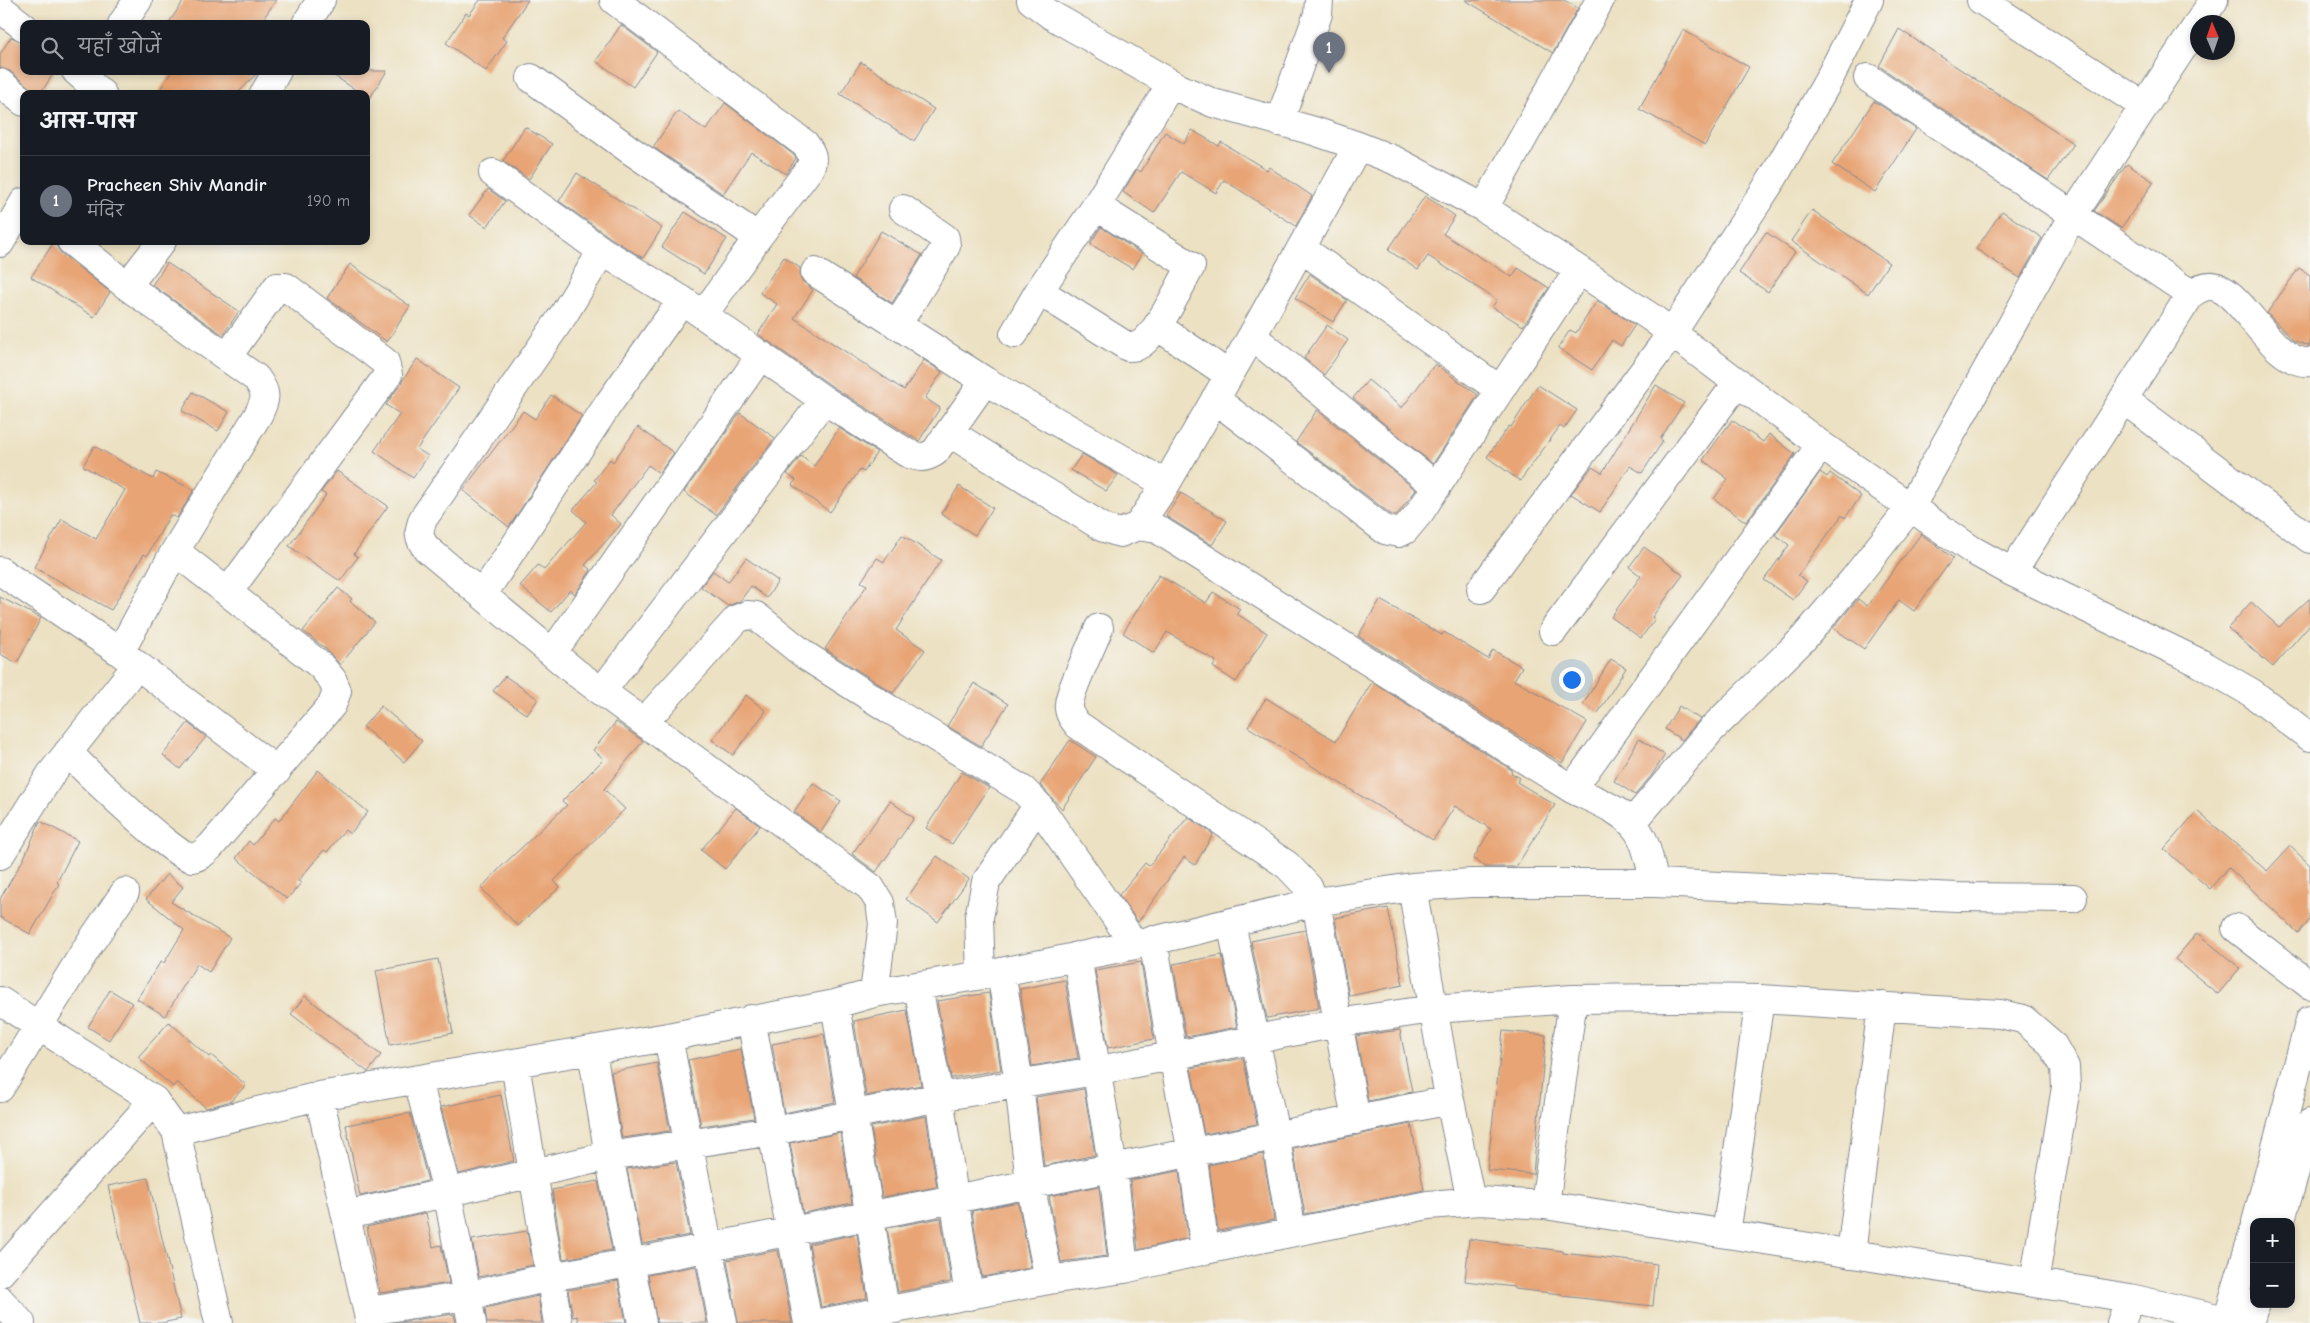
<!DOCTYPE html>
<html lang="hi">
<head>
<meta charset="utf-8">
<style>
	:root { --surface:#171b24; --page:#20242c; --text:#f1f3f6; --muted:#9ea1a6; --line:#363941; --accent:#c8321e }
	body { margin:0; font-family:"Comic Neue","Playpen Sans Deva",sans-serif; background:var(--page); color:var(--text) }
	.controls { position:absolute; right:15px; bottom:15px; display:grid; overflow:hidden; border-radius:10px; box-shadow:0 2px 8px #0003 }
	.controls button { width:45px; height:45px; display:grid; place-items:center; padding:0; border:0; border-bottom:1px solid var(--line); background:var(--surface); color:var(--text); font:25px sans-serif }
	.compass { position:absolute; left:2190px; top:15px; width:45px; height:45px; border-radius:50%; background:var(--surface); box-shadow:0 2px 8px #0003; rotate:358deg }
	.you { position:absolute; left:1571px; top:679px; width:18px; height:18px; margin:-12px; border:4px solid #fff; border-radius:50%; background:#1a73e8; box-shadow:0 0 0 8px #1a73e833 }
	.badge { display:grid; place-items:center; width:32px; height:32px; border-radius:50%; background:var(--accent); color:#fff; font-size:16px; font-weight:700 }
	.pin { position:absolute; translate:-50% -41px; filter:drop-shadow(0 1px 2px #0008) }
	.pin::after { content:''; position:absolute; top:26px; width:18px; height:15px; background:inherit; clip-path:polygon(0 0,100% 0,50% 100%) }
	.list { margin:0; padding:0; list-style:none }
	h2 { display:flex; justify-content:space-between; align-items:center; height:65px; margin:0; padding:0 20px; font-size:21px }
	h2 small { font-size:16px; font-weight:400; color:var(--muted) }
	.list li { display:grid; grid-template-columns:32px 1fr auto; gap:15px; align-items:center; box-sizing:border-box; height:90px; padding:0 20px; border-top:1px solid var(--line) }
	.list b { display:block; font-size:19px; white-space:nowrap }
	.list p { margin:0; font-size:16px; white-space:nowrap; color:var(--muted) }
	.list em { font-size:16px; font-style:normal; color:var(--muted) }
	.icon { flex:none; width:28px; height:28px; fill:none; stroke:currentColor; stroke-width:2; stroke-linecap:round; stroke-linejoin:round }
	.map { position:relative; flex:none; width:2310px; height:1323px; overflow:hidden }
	.search { position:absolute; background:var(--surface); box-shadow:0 2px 8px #0003; left:20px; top:20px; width:350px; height:55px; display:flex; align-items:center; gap:12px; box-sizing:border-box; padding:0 18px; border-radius:10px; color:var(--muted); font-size:19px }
	.panel { position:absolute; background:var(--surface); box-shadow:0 2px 8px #0003; left:20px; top:90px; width:350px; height:155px; border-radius:10px }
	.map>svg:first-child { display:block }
	.building { fill:#e8a475 }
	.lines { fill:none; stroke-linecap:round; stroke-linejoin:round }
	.street-casing { stroke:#848890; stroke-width:30 }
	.secondary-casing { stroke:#848890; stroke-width:30 }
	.street { stroke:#fff; stroke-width:28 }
	.secondary { stroke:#fff; stroke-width:28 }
</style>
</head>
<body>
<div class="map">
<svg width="2310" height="1323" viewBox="0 0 2310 1323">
	<rect width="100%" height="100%" fill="#f6f6f2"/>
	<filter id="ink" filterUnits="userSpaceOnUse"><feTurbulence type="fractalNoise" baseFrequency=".02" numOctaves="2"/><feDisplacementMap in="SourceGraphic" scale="10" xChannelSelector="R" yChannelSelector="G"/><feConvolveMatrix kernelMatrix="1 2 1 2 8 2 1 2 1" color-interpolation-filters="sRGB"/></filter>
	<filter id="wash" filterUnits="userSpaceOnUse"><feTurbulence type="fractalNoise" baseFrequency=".0096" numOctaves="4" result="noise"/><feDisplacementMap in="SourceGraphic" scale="20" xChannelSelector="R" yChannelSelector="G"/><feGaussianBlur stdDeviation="1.12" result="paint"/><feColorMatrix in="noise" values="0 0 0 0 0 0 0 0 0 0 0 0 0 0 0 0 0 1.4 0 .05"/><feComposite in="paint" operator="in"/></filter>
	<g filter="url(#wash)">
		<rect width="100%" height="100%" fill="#ece1c2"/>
		<g id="blocks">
			<path class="building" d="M 184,0 L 276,0 L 260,24 L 168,24 Z
				M 480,0 L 528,0 L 502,38 L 507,41 L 486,71 L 446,43 L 466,13 L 469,15 Z
				M 1465,0 L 1564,0 L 1578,8 L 1553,53 Z
				M 621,25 L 657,52 L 633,87 L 596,61 Z
				M 1899,29 L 2074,144 L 2048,180 L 1879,66 Z
				M 1683,30 L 1749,67 L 1705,145 L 1639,109 Z
				M 11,37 L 24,42 L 24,71 L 55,71 L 40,94 L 37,94 L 10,71 L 0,68 L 0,54 Z
				M 861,62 L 934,109 L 914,141 L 840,94 Z
				M 172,71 L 259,71 L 237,94 L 157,94 Z
				M 327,71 L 387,71 L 370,98 L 366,94 L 362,94 Z
				M 1874,101 L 1916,129 L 1875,192 L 1832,164 Z
				M 725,103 L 794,155 L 796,158 L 786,174 L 751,152 L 723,194 L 653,147 L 678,111 L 706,130 Z
				M 525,127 L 552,144 L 529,179 L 503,161 Z
				M 1192,130 L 1219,146 L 1221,142 L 1267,170 L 1269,167 L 1312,196 L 1296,226 L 1224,180 L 1216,193 L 1181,172 L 1154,213 L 1123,192 L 1137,169 L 1141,172 L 1165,132 L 1184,144 Z
				M 2127,164 L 2154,182 L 2121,228 L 2094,211 Z
				M 577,173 L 662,228 L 643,258 L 611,238 L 559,201 Z
				M 488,189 L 505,201 L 487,227 L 469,215 Z
				M 1425,196 L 1455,216 L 1443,234 L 1512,277 L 1518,268 L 1549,288 L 1523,326 L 1492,307 L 1497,300 L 1428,256 L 1418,270 L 1388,250 Z
				M 1812,210 L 1889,263 L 1868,294 L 1791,241 Z
				M 2002,211 L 2042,238 L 2020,278 L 1976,249 Z
				M 685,212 L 727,239 L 704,274 L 662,247 Z
				M 1101,227 L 1142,254 L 1133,269 L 1090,244 Z
				M 881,231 L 922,255 L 892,303 L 853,278 Z
				M 1766,232 L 1795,252 L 1768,292 L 1739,273 Z
				M 54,242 L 61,253 L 110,292 L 94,317 L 31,277 Z
				M 784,257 L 800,268 L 801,280 L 813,290 L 794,318 L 904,390 L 924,360 L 942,372 L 925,398 L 940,408 L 919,441 L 833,387 L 758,334 L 777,304 L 760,293 Z
				M 167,263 L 239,311 L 223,335 L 152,285 Z
				M 350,264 L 410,306 L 387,342 L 327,298 Z
				M 2299,268 L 2310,275 L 2310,346 L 2294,341 L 2267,313 Z
				M 1310,274 L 1347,300 L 1333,322 L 1295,298 Z
				M 1597,301 L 1635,325 L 1621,346 L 1612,340 L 1592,370 L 1558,348 L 1570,330 L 1576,333 Z
				M 1327,325 L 1348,340 L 1324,375 L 1304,358 Z
				M 417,359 L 459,388 L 417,449 L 428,456 L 413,478 L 374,451 L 400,414 L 386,405 Z
				M 1435,364 L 1478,395 L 1433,464 L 1353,398 L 1368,380 L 1402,408 Z
				M 1538,385 L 1577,410 L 1564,429 L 1560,426 L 1520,481 L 1487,457 L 1509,426 L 1511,427 Z
				M 1656,385 L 1684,403 L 1660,439 L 1663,441 L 1642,473 L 1630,466 L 1600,512 L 1571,494 L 1592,467 L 1602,473 Z
				M 193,392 L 229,412 L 218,431 L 182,411 Z
				M 551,395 L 582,416 L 509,527 L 463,490 L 523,411 L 535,419 Z
				M 1317,410 L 1416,490 L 1396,516 L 1392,515 L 1296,442 Z
				M 740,413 L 775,438 L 716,515 L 684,492 Z
				M 1732,420 L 1763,442 L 1769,434 L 1795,454 L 1746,522 L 1714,499 L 1728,479 L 1703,460 Z
				M 638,427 L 674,453 L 659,473 L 648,465 L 611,515 L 621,524 L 585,565 L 591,570 L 575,594 L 570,590 L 551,612 L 520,586 L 538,565 L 544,570 L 586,522 L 573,510 L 597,482 L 594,480 L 610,459 L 613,462 Z
				M 839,428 L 877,452 L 864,472 L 860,470 L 830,512 L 792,485 L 796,480 L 787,474 L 801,456 L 814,466 Z
				M 94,446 L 153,479 L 156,472 L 194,490 L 177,518 L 170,515 L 147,556 L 144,554 L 111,610 L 34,567 L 62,519 L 96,539 L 125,490 L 83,466 Z
				M 1082,454 L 1118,475 L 1106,491 L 1071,470 Z
				M 337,471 L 388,506 L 354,554 L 358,557 L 340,581 L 289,546 L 326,495 L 321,492 Z
				M 1820,472 L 1827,477 L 1830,473 L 1861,496 L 1845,518 L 1842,515 L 1798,575 L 1807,581 L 1793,600 L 1764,580 L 1789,545 L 1775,535 Z
				M 959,486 L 993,508 L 975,535 L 941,514 Z
				M 1181,493 L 1227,521 L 1212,545 L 1166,516 Z
				M 1921,534 L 1953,558 L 1914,611 L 1899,600 L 1864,649 L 1833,628 L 1858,599 L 1867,606 Z
				M 902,535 L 941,560 L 896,630 L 925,650 L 893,693 L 825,649 L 867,585 L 861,582 L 877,558 L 884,562 Z
				M 1644,547 L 1683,575 L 1652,617 L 1655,619 L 1641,638 L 1611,617 L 1641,576 L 1629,567 Z
				M 746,558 L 778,581 L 767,598 L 751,586 L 740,601 L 728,606 L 701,587 L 713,571 L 728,582 Z
				M 1159,575 L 1206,603 L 1213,592 L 1240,609 L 1237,614 L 1267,633 L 1236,682 L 1213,667 L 1216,661 L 1167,632 L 1154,653 L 1123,633 Z
				M 338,588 L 352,599 L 350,601 L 375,622 L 340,665 L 326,649 L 303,631 Z
				M 0,597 L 41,618 L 17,663 L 0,654 Z
				M 2310,598 L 2310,624 L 2273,667 L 2228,628 L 2251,602 L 2279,627 Z
				M 1380,600 L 1442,635 L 1444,632 L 1488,659 L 1493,650 L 1522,667 L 1514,680 L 1587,722 L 1562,763 L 1358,636 Z
				M 1611,659 L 1626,668 L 1598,713 L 1583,704 Z
				M 505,676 L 538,699 L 527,715 L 493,691 Z
				M 1372,682 L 1512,770 L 1511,773 L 1520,778 L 1517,782 L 1555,805 L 1516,867 L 1486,867 L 1473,859 L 1491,829 L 1455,806 L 1433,840 L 1248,727 L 1266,698 L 1336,741 Z
				M 974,683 L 1008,704 L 981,746 L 947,726 Z
				M 746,695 L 766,711 L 733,755 L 712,740 Z
				M 381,706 L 422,741 L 404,762 L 363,727 Z
				M 1679,706 L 1700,719 L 1682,740 L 1665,729 Z
				M 616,722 L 643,741 L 604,789 L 625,809 L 554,881 L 560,887 L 518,926 L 481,888 L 502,866 L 567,805 L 562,801 L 604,759 L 593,750 Z
				M 188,723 L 206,737 L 180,769 L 163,755 Z
				M 1639,739 L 1665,755 L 1652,775 L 1635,795 L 1614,781 Z
				M 1070,740 L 1096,757 L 1062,809 L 1040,785 Z
				M 318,770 L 368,812 L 350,834 L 345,830 L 327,852 L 324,850 L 298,881 L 301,883 L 287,899 L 236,858 L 249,841 L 253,845 L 275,818 L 279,821 Z
				M 962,772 L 989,788 L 952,844 L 926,828 Z
				M 813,783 L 841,801 L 821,832 L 794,812 Z
				M 890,801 L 914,818 L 876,872 L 852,854 Z
				M 736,808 L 760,826 L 725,869 L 701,850 Z
				M 2197,811 L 2267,871 L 2290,846 L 2310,865 L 2310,920 L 2298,933 L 2228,867 L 2210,889 L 2164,849 Z
				M 1188,817 L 1213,834 L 1195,865 L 1184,857 L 1138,922 L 1119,895 L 1145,863 L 1149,866 Z
				M 40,821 L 78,841 L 57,882 L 59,884 L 30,934 L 0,917 L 0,899 L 24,858 Z
				M 937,856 L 969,879 L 938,922 L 906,899 Z
				M 167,874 L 183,887 L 171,902 L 230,938 L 209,972 L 197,964 L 165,1016 L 137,999 L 161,961 L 164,963 L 184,930 L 146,899 Z
				M 1388,908 L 1403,985 L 1349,996 L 1335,918 Z
				M 1305,930 L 1319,1008 L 1267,1018 L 1251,941 Z
				M 2197,933 L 2240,968 L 2218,994 L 2175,959 Z
				M 1222,955 L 1237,1027 L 1186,1037 L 1173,964 Z
				M 438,959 L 453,1033 L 390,1045 L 376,971 Z
				M 1141,962 L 1154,1039 L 1108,1048 L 1095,970 Z
				M 1065,980 L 1078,1058 L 1032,1066 L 1020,989 Z
				M 110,990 L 132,1003 L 109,1040 L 88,1027 Z
				M 989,993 L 1001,1070 L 951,1078 L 937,1001 Z
				M 305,996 L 381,1055 L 368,1072 L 291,1014 Z
				M 907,1010 L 921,1085 L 866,1096 L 854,1021 Z
				M 169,1022 L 209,1057 L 211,1055 L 246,1085 L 231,1101 L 206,1108 L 177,1082 L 173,1087 L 138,1057 Z
				M 1400,1030 L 1412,1092 L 1368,1101 L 1356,1036 Z
				M 1503,1031 L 1546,1035 L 1533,1174 L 1487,1170 Z
				M 824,1034 L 835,1102 L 784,1113 L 772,1044 Z
				M 741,1049 L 754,1118 L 701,1126 L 688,1060 Z
				M 1243,1058 L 1257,1124 L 1204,1134 L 1191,1068 Z
				M 657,1063 L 670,1131 L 622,1138 L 611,1072 Z
				M 1084,1089 L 1095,1155 L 1044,1166 L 1036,1097 Z
				M 501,1095 L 514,1161 L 459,1174 L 441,1107 Z
				M 410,1113 L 428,1181 L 360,1196 L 346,1125 Z
				M 926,1116 L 937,1187 L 882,1197 L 871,1127 Z
				M 1411,1124 L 1424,1190 L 1305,1214 L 1293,1148 Z
				M 840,1133 L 852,1203 L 803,1213 L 790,1143 Z
				M 1263,1154 L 1274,1220 L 1218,1231 L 1209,1165 Z
				M 676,1162 L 690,1235 L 642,1244 L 627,1169 Z
				M 1179,1171 L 1188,1238 L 1138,1250 L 1130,1180 Z
				M 148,1178 L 181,1319 L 161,1323 L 140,1323 L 108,1186 Z
				M 598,1181 L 612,1250 L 563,1259 L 552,1190 Z
				M 1099,1186 L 1107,1256 L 1061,1262 L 1049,1196 Z
				M 1018,1202 L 1031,1268 L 982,1277 L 972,1211 Z
				M 426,1213 L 433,1247 L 441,1245 L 449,1283 L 380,1293 L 367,1227 Z
				M 941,1218 L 951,1282 L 898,1292 L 887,1228 Z
				M 527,1231 L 533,1265 L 479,1277 L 472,1240 Z
				M 857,1234 L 867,1298 L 821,1307 L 809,1244 Z
				M 1469,1239 L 1563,1251 L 1563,1253 L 1657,1264 L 1653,1306 L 1562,1296 L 1562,1294 L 1514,1289 L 1514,1287 L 1465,1281 Z
				M 778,1250 L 792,1323 L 738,1323 L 727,1260 Z
				M 696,1266 L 707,1323 L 657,1323 L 648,1275 Z
				M 618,1281 L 626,1323 L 578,1323 L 577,1316 L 573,1317 L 568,1290 Z
				M 538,1296 L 542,1323 L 487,1323 L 485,1308 Z
				M 454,1314 L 456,1323 L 393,1323 Z"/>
		</g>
	</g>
	<g filter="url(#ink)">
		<use href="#blocks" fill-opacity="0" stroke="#848890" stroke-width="1"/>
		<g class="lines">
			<defs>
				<path id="street" d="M 614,0 L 805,144 C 812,153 814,158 810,168 L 758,237 L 704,314
					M 1031,0 L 1051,15 L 1179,88 L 1213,103 L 1314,131 L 1358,146 L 1394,160 L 1484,208 L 1652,318 L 1821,445 L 1972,550 L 2012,572 L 2200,663 L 2252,693 L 2310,737
					M 1981,0 L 2144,106
					M 0,8 L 24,27
					M 2199,22 L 2214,0
					M 122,24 L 138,0
					M 306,24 L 321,0
					M 76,71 L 102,94
					M 531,78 L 630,150 L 758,237
					M 1868,78 L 2191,294
					M 0,83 L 24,102
					M 264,94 L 277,71
					M 1279,122 L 1318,14 L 1319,0
					M 493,173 L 602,251 L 682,300 L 824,400 L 907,453 C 919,458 924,459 935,452 L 985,381
					M 1484,208 L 1600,0
					M 71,241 L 127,286 L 256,378 C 268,394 266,398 258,415 L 175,551 L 120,652
					M 0,243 L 24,202
					M 1301,248 L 1500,390
					M 602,251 L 564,314 L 423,519 C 418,532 418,538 427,549 L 575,672 L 870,887 L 880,903 L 883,924 L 874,993
					M 815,272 L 985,381 L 1166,484
					M 127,286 L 162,241
					M 1039,291 L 1128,347 C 1132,347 1136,347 1139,345 C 1156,337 1181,284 1191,266 L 1096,206
					M 897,325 L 946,246 L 945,238 L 903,209
					M 1157,326 L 1229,375
					M 1014,334 L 1039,291 L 1096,206 L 1171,84
					M 1252,336 L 1437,487
					M 228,356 L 277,287 L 286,287 L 385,362 L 388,375 L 228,592
					M 1215,399 L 1385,530 L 1399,533 L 1405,530 L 1420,512 L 1579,270
					M 2123,399 L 2310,539
					M 950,433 L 1104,528 L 1120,533 L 1138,526 L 1157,529 L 1572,789 C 1594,800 1624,810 1638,831 C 1648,845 1650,867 1655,883
					M 1138,526 L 1166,484 L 1252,336 L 1358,146
					M 0,571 L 120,652 L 277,771
					M 2012,572 L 2191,294 C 2199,288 2209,283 2219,288 C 2248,301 2275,366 2310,362
					M 1481,589 L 1672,333 L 1773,178 L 1828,81 L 1869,0
					M 483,594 L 607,406 L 682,300
					M 1099,628 C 1092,646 1071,687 1069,704 C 1068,713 1073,719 1078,725 L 1287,865 L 1308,887 L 1316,902 L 1356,1120
					M 1553,631 L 1738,382
					M 553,652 L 761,355
					M 602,691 L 824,400
					M 644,722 L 737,619 L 747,615 L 756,616 L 806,656 L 889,709 L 1023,790 L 1038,805 L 1135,945
					M 68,752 C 84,769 176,859 192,858 C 200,857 206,851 211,846 L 332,705 L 337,691 L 332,679 L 320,665 L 175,551
					M 1572,789 L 1821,445
					M 1632,823 L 1711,730 L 1803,639 L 1854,579 L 1910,508 L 2073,215 L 2198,24
					M 0,855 L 51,774 L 137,665
					M 1412,887 L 1446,1081 L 1471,1201
					M 1231,923 L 1275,1134 L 1292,1232
					M 2236,928 L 2310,985
					M 1153,940 L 1173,1056 L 1192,1152 L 1205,1250
					M 1077,956 L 1113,1168 L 1124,1269
					M 1001,972 L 1019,1083 L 1030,1183 L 1049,1280
					M 981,975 L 979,917 L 986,882 L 1038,805
					M 918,987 L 939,1097 L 969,1296
					M 0,1001 L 154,1100 L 176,1131 L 219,1323
					M 835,1004 L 885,1310
					M 751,1019 L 808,1323
					M 668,1037 L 723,1323
					M 592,1051 L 609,1156 L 642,1323
					M 515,1064 L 558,1323
					M 418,1081 L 447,1191 L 472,1323
					M 0,1088 L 90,943 L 125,892
					M 319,1096 L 370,1323
					M 176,1131 L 319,1096 L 668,1037 L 835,1004 L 874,993 L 1001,972 L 1135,945 L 1316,902 L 1412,887 L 1471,883 L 1655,883 L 1957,897 L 2073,898
					M 1545,1205 L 1573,999
					M 347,1215 L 609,1156 L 773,1131 L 939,1097 L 1095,1071 L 1337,1023 L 1433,1009 L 1573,999 L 1677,998 L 1760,999 L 2000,1014 L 2023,1019 L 2052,1044 L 2065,1067 L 2066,1087 L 2034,1283
					M 1726,1234 L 1760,999
					M 1851,1254 L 1882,1006
					M 0,1273 L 154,1100
					M 0,1300 L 21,1323
					M 368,1311 L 467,1296 L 550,1277 L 629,1263 L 1275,1136 L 1450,1100
					M 820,1323 L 1049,1280 L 1124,1269 L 1205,1250 L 1428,1205 L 1480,1201 L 1545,1205 L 2130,1298 L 2239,1323
					M 2121,1323 L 2130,1298"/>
				<path id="secondary" d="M 2256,1222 L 2310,1020
					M 2280,1222 L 2310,1123
					M 2226,1323 L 2254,1231
					M 2249,1323 L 2255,1304"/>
			</defs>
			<use href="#street" class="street-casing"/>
			<use href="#secondary" class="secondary-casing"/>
			<use href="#street" class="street"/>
			<use href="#secondary" class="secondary"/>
		</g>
	</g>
</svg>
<div class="controls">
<button>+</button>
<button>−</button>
</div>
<svg class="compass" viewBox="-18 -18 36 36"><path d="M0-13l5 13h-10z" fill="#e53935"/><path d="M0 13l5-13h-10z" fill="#9ea1a6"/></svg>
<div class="you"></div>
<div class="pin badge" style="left:1329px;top:73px;background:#6b7280">1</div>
<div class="search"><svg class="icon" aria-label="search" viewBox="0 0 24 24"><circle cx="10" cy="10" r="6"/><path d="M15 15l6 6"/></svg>यहाँ खोजें</div>
<section class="panel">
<h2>आस-पास<small></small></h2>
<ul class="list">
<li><span class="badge" style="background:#6b7280">1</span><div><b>Pracheen Shiv Mandir</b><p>मंदिर</p></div><em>190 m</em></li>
</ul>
</section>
</div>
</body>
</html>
